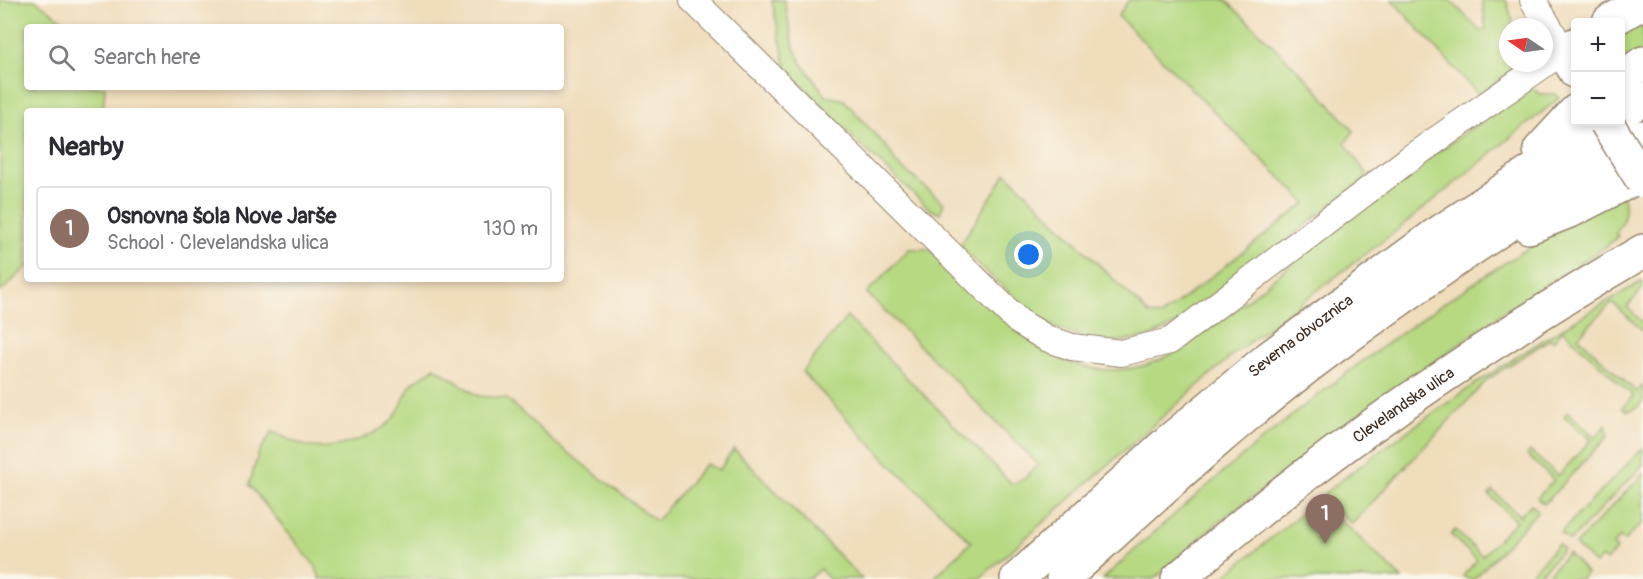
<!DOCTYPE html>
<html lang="en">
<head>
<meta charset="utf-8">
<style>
	:root { --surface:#fff; --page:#f2f2f3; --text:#2b2b33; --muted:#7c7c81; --line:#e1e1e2; --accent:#b45309 }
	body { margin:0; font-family:Pangolin,sans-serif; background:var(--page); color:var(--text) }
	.controls { position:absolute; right:18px; top:18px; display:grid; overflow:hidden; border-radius:6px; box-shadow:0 3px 9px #0003 }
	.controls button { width:54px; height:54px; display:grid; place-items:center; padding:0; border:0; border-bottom:2px solid var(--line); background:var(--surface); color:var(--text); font:30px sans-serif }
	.compass { position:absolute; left:1499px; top:18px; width:54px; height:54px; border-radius:50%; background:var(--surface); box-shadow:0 3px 9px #0003; rotate:283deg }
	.you { position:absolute; left:1029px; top:255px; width:21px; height:21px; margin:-15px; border:4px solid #fff; border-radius:50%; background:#1a73e8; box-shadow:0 0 0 9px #1a73e833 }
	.badge { display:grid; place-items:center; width:39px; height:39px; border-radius:50%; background:var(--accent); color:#fff; font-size:20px; font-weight:700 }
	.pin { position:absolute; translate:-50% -50px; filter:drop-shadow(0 2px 3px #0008) }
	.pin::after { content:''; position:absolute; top:32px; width:21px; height:18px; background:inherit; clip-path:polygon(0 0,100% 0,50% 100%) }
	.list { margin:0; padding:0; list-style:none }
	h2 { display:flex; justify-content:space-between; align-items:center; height:78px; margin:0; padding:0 24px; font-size:26px }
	h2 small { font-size:20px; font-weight:400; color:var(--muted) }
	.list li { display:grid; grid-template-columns:39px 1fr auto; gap:18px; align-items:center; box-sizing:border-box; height:84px; margin:0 12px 12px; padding:0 12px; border:2px solid var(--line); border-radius:6px }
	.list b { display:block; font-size:22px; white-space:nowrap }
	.list p { margin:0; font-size:20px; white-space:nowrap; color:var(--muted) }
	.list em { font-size:20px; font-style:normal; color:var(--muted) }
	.icon { flex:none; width:33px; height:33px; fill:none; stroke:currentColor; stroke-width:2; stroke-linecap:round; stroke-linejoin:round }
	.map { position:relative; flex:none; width:1643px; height:579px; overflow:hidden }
	.search { position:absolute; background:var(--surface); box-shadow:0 3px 9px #0003; left:24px; top:24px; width:540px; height:66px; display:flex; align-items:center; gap:15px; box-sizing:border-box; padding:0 21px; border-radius:6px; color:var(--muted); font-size:22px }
	.panel { position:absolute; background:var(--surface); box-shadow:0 3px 9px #0003; left:24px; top:108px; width:540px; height:174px; border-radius:6px }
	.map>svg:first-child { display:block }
	.green { fill:#b6d982; stroke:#788250; stroke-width:1.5 }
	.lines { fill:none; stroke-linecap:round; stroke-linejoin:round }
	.street-casing { stroke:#96846d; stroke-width:28 }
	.secondary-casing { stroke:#96846d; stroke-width:36 }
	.highway-casing { stroke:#96846d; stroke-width:36 }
	.street { stroke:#fff; stroke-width:26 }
	.secondary { stroke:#fff; stroke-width:33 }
	.highway { stroke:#fff; stroke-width:33 }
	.secondary-bridge-casing { stroke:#96846d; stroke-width:36; stroke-linecap:butt }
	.secondary-bridge { stroke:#fff; stroke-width:33 }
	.labels { text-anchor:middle; stroke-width:4.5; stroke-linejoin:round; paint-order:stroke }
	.street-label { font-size:16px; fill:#3b2a1e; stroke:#fbf7ec }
</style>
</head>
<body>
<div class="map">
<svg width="1643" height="579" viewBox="0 0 1643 579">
	<rect width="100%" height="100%" fill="#fbf7ec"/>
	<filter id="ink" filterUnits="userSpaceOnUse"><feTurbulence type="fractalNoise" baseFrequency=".0167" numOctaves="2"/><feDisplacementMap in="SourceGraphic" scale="12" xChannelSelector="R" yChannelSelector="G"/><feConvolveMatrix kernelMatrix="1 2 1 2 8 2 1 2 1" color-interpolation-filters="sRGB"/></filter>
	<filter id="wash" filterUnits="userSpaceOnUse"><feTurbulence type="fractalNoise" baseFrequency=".008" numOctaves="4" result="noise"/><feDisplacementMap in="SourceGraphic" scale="24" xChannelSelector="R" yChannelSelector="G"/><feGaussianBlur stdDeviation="1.35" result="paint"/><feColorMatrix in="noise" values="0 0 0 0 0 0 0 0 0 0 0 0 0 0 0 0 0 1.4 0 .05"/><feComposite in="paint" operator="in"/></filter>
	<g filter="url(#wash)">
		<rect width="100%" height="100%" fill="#f0ddbc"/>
		<path class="green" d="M 0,0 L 35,0 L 72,27 L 27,27 L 27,87 L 105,87 L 103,111 L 27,111 L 27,267 L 0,292 Z
			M 772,0 L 784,0 L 794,48 L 801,62 L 826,96 L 844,100 L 889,150 L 896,163 L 944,203 L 940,213 L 931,210 L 849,134 L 786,68 Z
			M 1129,0 L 1226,0 L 1308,80 L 1354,131 L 1345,143 L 1368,176 L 1185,320 L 1147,338 L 1103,343 L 1057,329 L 1031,312 L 959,247 L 1006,173 L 1149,314 L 1161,316 L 1306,203 L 1118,16 Z
			M 1392,0 L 1450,0 L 1480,31 L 1486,29 L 1482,0 L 1506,0 L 1513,22 L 1506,33 L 1508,63 L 1514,63 L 1510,72 L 1479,95 Z
			M 1643,20 L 1643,51 L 1620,67 L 1620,34 Z
			M 1532,88 L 1540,94 L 1556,94 L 1559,98 L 1396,231 L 1236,352 L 979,579 L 933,579 L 971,542 L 886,460 L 802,372 L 847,317 L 1012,484 L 1024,479 L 1038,464 L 867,293 L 909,249 L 929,249 L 1037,347 C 1071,367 1109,377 1149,364 C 1171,357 1189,343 1208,330 C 1250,300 1288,266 1328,234 C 1393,181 1462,134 1532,88 Z
			M 1623,193 C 1627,210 1626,219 1616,233 L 1618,237 L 1605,247 L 1499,315 L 1213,526 L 1154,579 L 1103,579 C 1262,432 1432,297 1623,193 Z
			M 1643,281 L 1643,288 L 1627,307 L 1643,323 L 1643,331 L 1612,302 L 1578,337 L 1636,392 L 1643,386 L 1643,401 C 1637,408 1631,414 1622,408 L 1633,396 L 1563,330 L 1553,341 L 1550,339 L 1488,379 L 1352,524 L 1322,495 C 1424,416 1530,344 1643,281 Z
			M 434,367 L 478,396 L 506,398 L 553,441 L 656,521 L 706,464 L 719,470 L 734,449 L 862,579 L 829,579 L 820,569 L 809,579 L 320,579 L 316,567 L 249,485 L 259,452 L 272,432 C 283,436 295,443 306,446 C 331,452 374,438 392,420 C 401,410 404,395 412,384 C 418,377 428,375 434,367 Z
			M 1568,412 L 1595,437 L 1606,425 L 1608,436 L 1544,504 L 1537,498 L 1554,480 L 1527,455 L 1530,451 L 1558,476 L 1591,440 L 1564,416 Z
			M 1643,448 L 1643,465 L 1570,541 L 1560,533 Z
			M 1643,474 L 1643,522 L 1624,541 L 1620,537 L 1613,545 L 1617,549 L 1606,561 L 1602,557 L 1595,564 L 1575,545 Z
			M 1493,491 L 1520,516 L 1531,504 L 1538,511 L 1474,579 L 1467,579 L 1463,576 L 1477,560 L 1451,535 L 1455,530 L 1482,556 L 1516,521 L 1489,495 Z
			M 1319,499 L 1402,579 L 1221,579 Z
			M 1558,544 L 1563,549 L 1535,579 L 1526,579 Z
			M 1568,553 L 1587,573 L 1581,579 L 1543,579 Z"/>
	</g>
	<g filter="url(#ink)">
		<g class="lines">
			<defs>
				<path id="street" d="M 693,0 L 1018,321 L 1046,338 L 1072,347 L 1121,353 L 1170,341 L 1409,159 L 1563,51 L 1533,0"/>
				<g id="secondary">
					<path d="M 1609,22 L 1643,2"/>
					<path d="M 1576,44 L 1563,51 L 1576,72"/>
					<path id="s1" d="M 1178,579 C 1322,453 1478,348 1643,251"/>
				</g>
				<g id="highway">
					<path d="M 1620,79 L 1643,63"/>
					<path d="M 1620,113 L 1643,99"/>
					<path d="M 1540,150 L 1576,111"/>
					<path d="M 1529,227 L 1572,210 L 1643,174"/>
					<path id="s2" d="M 1017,579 L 1169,441 L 1270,357 L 1434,236 L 1607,122"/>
					<path d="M 1063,579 C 1149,501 1234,421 1328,351 C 1430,276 1535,204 1643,137"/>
				</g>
			</defs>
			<use href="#street" class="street-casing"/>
			<use href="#secondary" class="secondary-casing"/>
			<use href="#highway" class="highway-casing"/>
			<use href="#street" class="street"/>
			<use href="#secondary" class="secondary"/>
			<use href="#highway" class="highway"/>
			<defs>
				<path id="secondary-bridge" d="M 1606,122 L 1643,181"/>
			</defs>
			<use href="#secondary-bridge" class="secondary-bridge-casing"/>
			<use href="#secondary-bridge" class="secondary-bridge"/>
		</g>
	</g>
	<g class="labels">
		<g class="street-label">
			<text dy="6" stroke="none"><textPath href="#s2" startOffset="374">Severna obvoznica</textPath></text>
			<text dy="6" stroke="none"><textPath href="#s1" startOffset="285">Clevelandska ulica</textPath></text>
		</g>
	</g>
</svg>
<div class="controls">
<button>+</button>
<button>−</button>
</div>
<svg class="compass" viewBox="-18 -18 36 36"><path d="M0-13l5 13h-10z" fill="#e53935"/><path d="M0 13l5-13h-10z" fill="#7c7c81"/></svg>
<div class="you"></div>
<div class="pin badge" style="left:1325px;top:544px;background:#8d6e63">1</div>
<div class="search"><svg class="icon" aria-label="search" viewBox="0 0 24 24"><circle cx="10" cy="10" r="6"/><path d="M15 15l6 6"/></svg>Search here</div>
<section class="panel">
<h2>Nearby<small></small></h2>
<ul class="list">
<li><span class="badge" style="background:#8d6e63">1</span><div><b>Osnovna šola Nove Jarše</b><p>School · Clevelandska ulica</p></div><em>130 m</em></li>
</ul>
</section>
</div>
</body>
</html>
